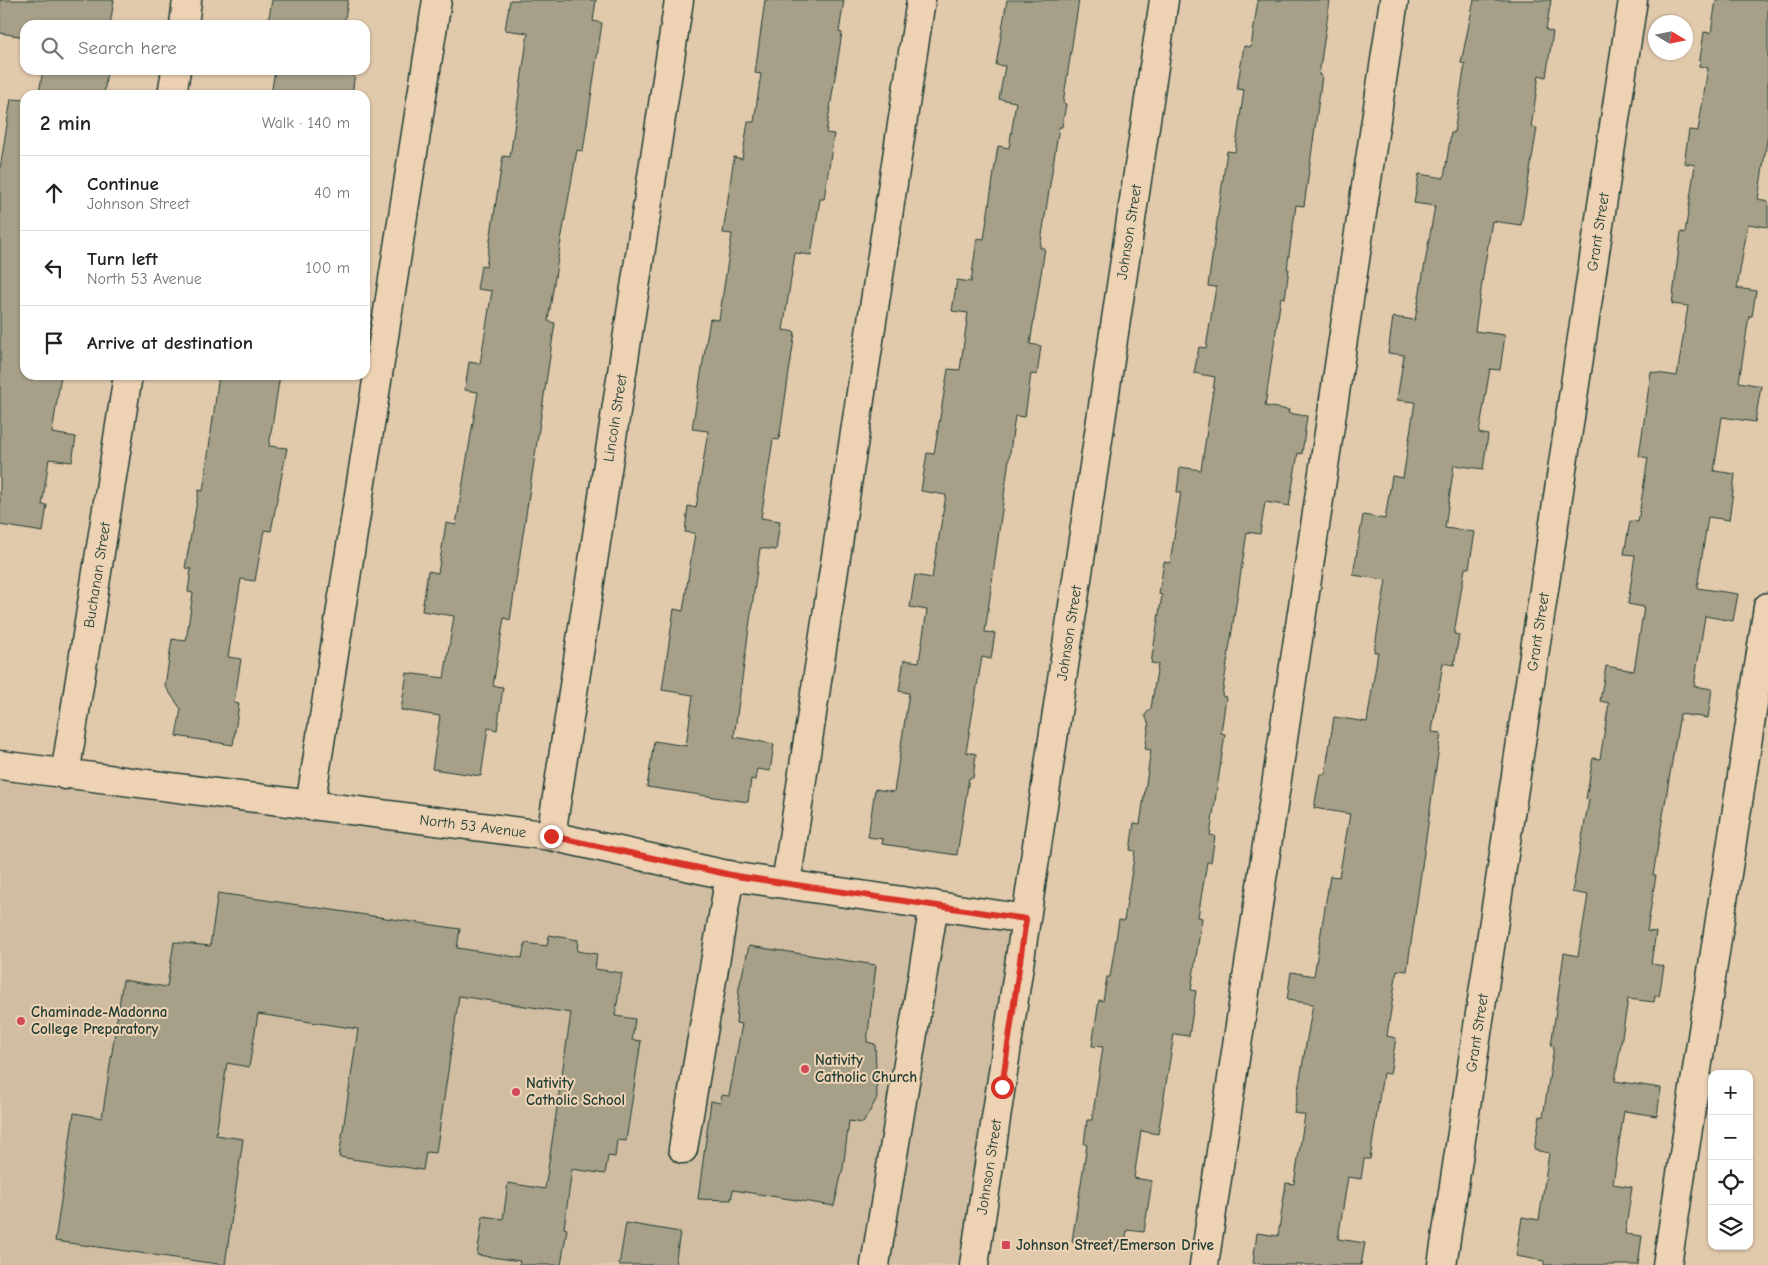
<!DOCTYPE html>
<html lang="en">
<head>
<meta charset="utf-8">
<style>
	:root { --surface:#fff; --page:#f6f6f6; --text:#222; --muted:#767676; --line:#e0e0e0 }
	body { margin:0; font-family:"Comic Neue",sans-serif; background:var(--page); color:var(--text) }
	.controls { position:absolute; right:15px; bottom:15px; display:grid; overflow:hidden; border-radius:10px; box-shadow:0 1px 4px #0004 }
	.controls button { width:45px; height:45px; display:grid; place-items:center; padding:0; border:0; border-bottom:1px solid var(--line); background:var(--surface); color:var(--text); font:25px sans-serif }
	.compass { position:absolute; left:1648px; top:15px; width:45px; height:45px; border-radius:50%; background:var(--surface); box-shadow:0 1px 4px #0004; rotate:100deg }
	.stop { position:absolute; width:15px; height:15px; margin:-11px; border:4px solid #d93025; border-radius:50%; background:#fff }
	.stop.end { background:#d93025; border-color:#fff; box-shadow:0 1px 5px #0008 }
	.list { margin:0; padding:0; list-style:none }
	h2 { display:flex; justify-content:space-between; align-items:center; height:65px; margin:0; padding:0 20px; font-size:21px }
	h2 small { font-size:16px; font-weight:400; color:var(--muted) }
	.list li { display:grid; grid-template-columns:32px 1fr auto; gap:15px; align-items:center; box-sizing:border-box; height:75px; padding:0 20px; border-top:1px solid var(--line) }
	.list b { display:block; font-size:19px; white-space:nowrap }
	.list p { margin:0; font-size:16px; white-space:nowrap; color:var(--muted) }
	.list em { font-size:16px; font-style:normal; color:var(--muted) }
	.icon { flex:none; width:28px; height:28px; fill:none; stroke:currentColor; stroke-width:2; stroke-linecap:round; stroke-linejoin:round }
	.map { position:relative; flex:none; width:1768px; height:1265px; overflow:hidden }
	.search { position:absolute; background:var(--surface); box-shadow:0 1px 4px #0004; left:20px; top:20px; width:350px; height:55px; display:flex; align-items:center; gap:12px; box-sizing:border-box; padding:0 18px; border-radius:15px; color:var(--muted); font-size:19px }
	.panel { position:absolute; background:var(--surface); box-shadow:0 1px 4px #0004; left:20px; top:90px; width:350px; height:290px; border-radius:15px }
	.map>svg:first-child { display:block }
	.built { fill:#d0bda2 }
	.building { fill:#a7a089; stroke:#1f3d34 }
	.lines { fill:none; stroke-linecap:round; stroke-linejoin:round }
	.minor-casing { stroke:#1f3d34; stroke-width:31 }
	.minor { stroke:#edd2b4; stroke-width:28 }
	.route { stroke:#d93025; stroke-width:6 }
	.poi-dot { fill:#d1495b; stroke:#edd2b4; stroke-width:2 }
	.labels { text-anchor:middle; stroke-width:4; stroke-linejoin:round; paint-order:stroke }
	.street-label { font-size:15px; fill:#1f3d34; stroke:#edd2b4 }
	.poi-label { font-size:15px; font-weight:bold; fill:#1f3d34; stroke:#edd2b4; text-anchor:start }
</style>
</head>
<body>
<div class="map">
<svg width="1768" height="1265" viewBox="0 0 1768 1265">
	<rect width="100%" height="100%" fill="#e1c9ac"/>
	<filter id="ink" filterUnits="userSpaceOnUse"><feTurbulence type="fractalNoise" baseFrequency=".02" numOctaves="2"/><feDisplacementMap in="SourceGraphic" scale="10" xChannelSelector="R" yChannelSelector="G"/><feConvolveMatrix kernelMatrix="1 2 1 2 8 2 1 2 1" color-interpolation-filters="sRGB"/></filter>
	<g filter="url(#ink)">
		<path class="built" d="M 0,765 L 1026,919 L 975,1265 L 0,1265 Z"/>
		<path class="building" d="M 0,0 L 114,0 L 110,25 L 25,25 L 25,37 L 0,33 Z
			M 272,0 L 348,0 L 344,25 L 268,23 Z
			M 510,0 L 596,0 L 593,21 L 602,23 L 583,151 L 577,150 L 559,252 L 548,321 L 555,323 L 510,620 L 504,618 L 493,686 L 503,687 L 497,730 L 488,728 L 481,776 L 432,769 L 440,716 L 401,710 L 407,673 L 444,678 L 454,616 L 422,611 L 428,571 L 438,573 L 446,523 L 456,525 L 478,392 L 465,390 L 469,362 L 480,364 L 492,291 L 477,289 L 481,266 L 486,267 L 503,156 L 510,157 L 528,33 L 505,30 Z
			M 765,0 L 844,0 L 839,32 L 842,33 L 826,133 L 834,134 L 824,199 L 820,199 L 811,255 L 795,253 L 783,330 L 795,332 L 779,440 L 773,439 L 761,518 L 780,521 L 776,550 L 760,548 L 734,737 L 774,744 L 770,771 L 757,769 L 755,780 L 751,779 L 748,802 L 647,787 L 654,741 L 686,746 L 693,695 L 662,690 L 674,609 L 683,611 L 695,533 L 685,532 L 688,506 L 696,508 L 708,431 L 692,429 L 710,319 L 719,320 L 732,234 L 723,233 L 734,157 L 742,159 L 748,122 L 754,122 L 761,74 L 755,73 Z
			M 1007,0 L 1079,0 L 1063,103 L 1066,104 L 1062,127 L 1059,127 L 1040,248 L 1045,248 L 1030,344 L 1041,346 L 1037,375 L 1031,374 L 1025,417 L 1015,416 L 985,632 L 995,633 L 991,659 L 982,657 L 966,752 L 976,754 L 973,778 L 969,778 L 957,855 L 882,844 L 883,839 L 868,837 L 875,789 L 894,792 L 909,693 L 899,691 L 904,660 L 919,662 L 927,610 L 910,607 L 915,575 L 932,578 L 946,495 L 921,491 L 927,453 L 934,454 L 948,369 L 960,370 L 968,313 L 952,311 L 957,280 L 971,282 L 977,238 L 984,239 L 998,146 L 1009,148 L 1016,102 L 999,99 L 1005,66 L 996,65 Z
			M 1258,0 L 1330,0 L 1319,75 L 1322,76 L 1314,135 L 1304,206 L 1296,205 L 1287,269 L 1289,269 L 1285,298 L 1281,297 L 1265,406 L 1289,410 L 1288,413 L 1307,416 L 1302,454 L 1298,453 L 1289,506 L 1265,502 L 1260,534 L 1247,532 L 1222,696 L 1226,697 L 1221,733 L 1225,734 L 1210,835 L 1215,836 L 1211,862 L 1207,862 L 1198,917 L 1202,918 L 1191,990 L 1196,991 L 1189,1036 L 1174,1034 L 1158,1134 L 1141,1131 L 1134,1178 L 1152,1181 L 1144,1232 L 1127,1230 L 1124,1249 L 1072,1241 L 1087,1145 L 1084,1144 L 1087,1120 L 1092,1120 L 1103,1047 L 1092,1046 L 1099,1000 L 1103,1001 L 1107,977 L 1110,977 L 1119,920 L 1124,921 L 1135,851 L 1130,850 L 1134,823 L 1140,824 L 1151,750 L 1145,749 L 1149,725 L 1145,715 L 1151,708 L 1158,664 L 1151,663 L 1162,595 L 1159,594 L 1164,562 L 1170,563 L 1181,492 L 1177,492 L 1180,467 L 1201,470 L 1215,377 L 1194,373 L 1199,347 L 1206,348 L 1216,287 L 1208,286 L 1221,193 L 1227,151 L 1235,152 L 1244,90 L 1237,89 L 1244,46 L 1251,47 Z
			M 1474,0 L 1551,0 L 1546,30 L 1553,32 L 1546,77 L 1539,75 L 1531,127 L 1537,128 L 1521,225 L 1492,221 L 1484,269 L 1475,331 L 1505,335 L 1500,370 L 1490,369 L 1479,433 L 1488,435 L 1483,469 L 1454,465 L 1445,528 L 1475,532 L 1469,568 L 1465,568 L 1454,634 L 1459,635 L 1454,665 L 1443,663 L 1432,732 L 1441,733 L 1407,971 L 1397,970 L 1387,1036 L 1396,1038 L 1390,1074 L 1383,1073 L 1370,1159 L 1364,1159 L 1361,1179 L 1348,1177 L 1338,1239 L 1365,1243 L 1361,1265 L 1269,1265 L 1253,1263 L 1257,1233 L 1278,1236 L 1286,1183 L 1294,1184 L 1305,1115 L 1294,1113 L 1313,1004 L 1287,1000 L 1291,972 L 1314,976 L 1330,876 L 1339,877 L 1350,814 L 1314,808 L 1320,774 L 1325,774 L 1334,717 L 1367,722 L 1378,652 L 1374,652 L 1386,580 L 1353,575 L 1363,515 L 1385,519 L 1392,476 L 1403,478 L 1415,402 L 1397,400 L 1404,355 L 1388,353 L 1393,317 L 1415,320 L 1435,206 L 1414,203 L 1419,174 L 1444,178 L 1451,133 L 1454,133 L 1465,64 L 1461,63 Z
			M 1716,0 L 1768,0 L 1768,134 L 1758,199 L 1768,201 L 1768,227 L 1748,224 L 1737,288 L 1756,291 L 1752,316 L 1749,316 L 1739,382 L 1761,386 L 1755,422 L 1722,417 L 1714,471 L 1735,474 L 1733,491 L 1729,520 L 1708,517 L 1697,588 L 1738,594 L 1733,621 L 1705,616 L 1694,686 L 1712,689 L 1708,718 L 1680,714 L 1653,875 L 1656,875 L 1647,931 L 1656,932 L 1651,964 L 1664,966 L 1659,997 L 1655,996 L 1654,1002 L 1628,999 L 1615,1081 L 1661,1088 L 1657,1116 L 1624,1111 L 1613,1184 L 1632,1187 L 1625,1234 L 1642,1236 L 1638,1265 L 1544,1265 L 1544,1261 L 1516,1256 L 1522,1217 L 1539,1220 L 1549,1153 L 1534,1150 L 1540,1116 L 1543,1117 L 1554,1047 L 1551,1046 L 1564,953 L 1578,956 L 1588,895 L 1572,892 L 1589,800 L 1586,799 L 1593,758 L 1600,759 L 1609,703 L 1600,701 L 1606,666 L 1634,671 L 1644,607 L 1628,604 L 1635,555 L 1624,554 L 1630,521 L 1638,522 L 1648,458 L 1639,456 L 1651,372 L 1677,376 L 1688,306 L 1672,304 L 1681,232 L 1685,233 L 1695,165 L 1684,163 L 1689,130 L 1698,131 L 1708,68 L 1699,66 L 1704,32 L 1711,33 Z
			M 43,70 L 107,70 L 104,95 L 39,93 Z
			M 275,70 L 339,70 L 355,73 L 352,95 L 271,95 Z
			M 11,99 L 25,100 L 25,375 L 61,375 L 52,433 L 76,437 L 72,462 L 49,459 L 42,505 L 47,505 L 43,532 L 0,525 L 0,169 Z
			M 219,375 L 280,375 L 269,446 L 287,448 L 271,531 L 264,530 L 255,581 L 241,579 L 228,657 L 241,659 L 234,703 L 239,704 L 233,745 L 176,736 L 181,709 L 165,686 L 172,639 L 186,641 L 193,593 L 188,592 L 191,569 L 185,568 L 199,490 L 203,491 Z
			M 218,893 L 460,929 L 457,948 L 522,958 L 525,943 L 547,946 L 549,935 L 578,940 L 577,951 L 597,954 L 595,969 L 622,973 L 615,1016 L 635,1019 L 632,1040 L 641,1041 L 626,1141 L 617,1140 L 615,1157 L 608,1156 L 605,1174 L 572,1169 L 564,1228 L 567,1229 L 561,1265 L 519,1265 L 520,1261 L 477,1255 L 483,1216 L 503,1219 L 508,1183 L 545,1189 L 571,1013 L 459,996 L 436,1153 L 426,1152 L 423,1170 L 339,1157 L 358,1029 L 258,1014 L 249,1067 L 227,1063 L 216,1135 L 243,1139 L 225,1265 L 55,1241 L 74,1113 L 102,1118 L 123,980 L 167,987 L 174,942 L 210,946 Z
			M 749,946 L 876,965 L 867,1042 L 875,1044 L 877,1098 L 863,1123 L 849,1121 L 843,1168 L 834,1206 L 733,1190 L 731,1200 L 698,1199 L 711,1101 L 720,1103 L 722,1095 L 729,1096 L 742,1024 L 736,1023 L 739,988 Z
			M 626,1223 L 680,1232 L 675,1265 L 619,1265 Z"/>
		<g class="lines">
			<defs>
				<path id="minor" d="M 184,25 L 187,0
					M 172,95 L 176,70
					M 0,765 L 551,836 L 736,877 L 1026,919
					M 65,775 L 128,375
					M 310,806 L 437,0
					M 551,836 L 679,0
					M 786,884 L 921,0
					M 683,1149 L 730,875
					M 875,1265 L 934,905
					M 974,1265 L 1164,0
					M 1204,1265 L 1394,0
					M 1442,1265 L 1633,0
					M 1667,1265 L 1768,607"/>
			</defs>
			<use href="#minor" class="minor-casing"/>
			<use href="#minor" class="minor"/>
		</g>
	</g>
	<g class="lines" filter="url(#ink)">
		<path class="route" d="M 551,836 L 736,876 L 1026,919 L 1002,1087"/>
	</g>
	<g class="poi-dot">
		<circle cx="21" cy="1021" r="5"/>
		<circle cx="805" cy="1069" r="5"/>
		<circle cx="516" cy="1092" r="5"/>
		<rect x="1001" y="1240" width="10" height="10" rx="2.5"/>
	</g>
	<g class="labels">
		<g class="street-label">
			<text transform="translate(1129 232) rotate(-81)" y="5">Johnson Street</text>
			<text transform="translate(1598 232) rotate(-81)" y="5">Grant Street</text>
			<text transform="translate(615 418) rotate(-81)" y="5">Lincoln Street</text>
			<text transform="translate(97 575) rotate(-81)" y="5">Buchanan Street</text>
			<text transform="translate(1538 632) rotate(-81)" y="5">Grant Street</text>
			<text transform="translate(1069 633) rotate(-81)" y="5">Johnson Street</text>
			<text transform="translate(473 826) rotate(7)" y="5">North 53 Avenue</text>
			<text transform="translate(1477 1033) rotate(-81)" y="5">Grant Street</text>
			<text transform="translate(989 1167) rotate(-81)" y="5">Johnson Street</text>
		</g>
		<g class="poi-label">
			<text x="31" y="1017">Chaminade-Madonna<tspan x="31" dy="17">College Preparatory</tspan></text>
			<text x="815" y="1065">Nativity<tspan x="815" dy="17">Catholic Church</tspan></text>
			<text x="526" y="1088">Nativity<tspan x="526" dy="17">Catholic School</tspan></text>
			<text x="1016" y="1250">Johnson Street/Emerson Drive</text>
		</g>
	</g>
</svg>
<div class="controls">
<button>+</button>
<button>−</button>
<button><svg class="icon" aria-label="locate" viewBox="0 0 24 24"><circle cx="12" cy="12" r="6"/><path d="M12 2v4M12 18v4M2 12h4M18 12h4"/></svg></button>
<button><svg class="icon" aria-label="layers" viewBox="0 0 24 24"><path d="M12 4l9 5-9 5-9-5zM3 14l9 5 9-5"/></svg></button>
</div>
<svg class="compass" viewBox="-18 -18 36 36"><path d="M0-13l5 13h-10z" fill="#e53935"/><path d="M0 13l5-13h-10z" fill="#767676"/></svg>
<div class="stop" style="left:1002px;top:1087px"></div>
<div class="stop end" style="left:551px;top:836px"></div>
<div class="search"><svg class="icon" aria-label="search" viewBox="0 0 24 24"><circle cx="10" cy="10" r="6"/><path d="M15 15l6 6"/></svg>Search here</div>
<section class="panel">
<h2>2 min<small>Walk · 140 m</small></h2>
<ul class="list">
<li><svg class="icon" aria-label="ahead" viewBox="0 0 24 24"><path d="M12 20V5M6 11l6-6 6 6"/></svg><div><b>Continue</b><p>Johnson Street</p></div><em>40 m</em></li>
<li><svg class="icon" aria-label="left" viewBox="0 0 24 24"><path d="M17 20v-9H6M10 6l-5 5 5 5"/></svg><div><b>Turn left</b><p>North 53 Avenue</p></div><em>100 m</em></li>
<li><svg class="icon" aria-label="arrive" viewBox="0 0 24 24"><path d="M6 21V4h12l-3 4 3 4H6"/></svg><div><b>Arrive at destination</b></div></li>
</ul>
</section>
</div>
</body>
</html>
